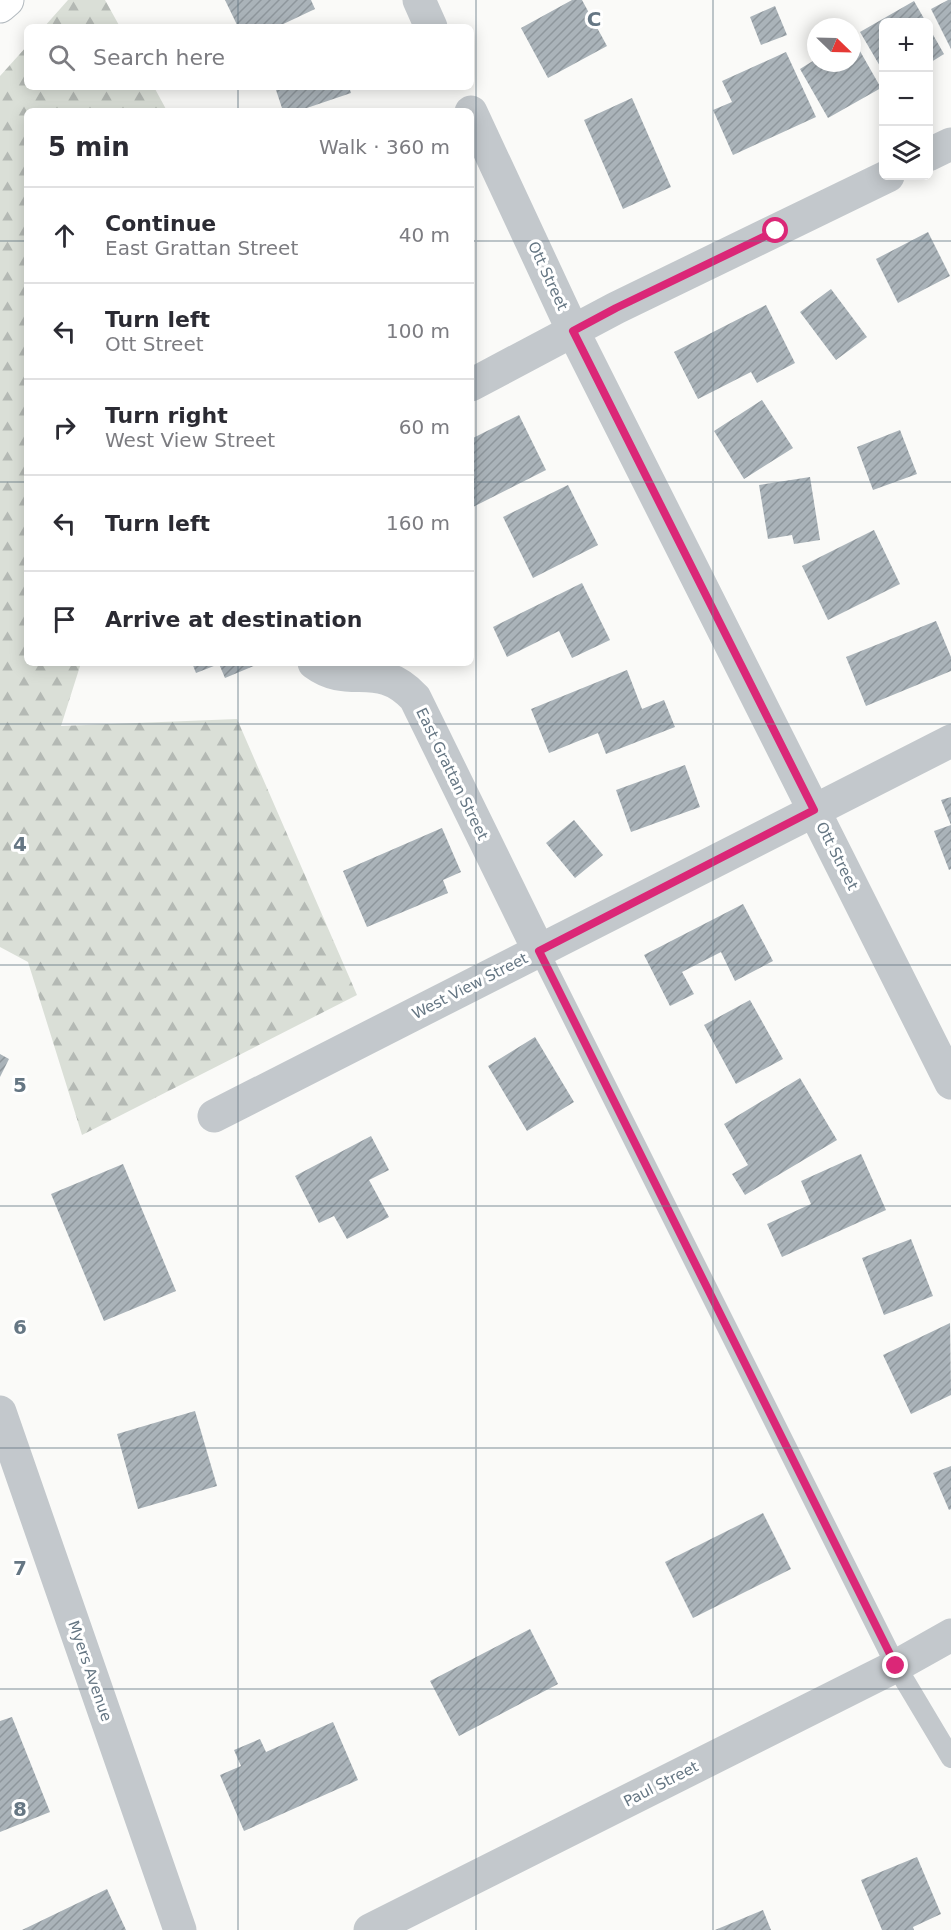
<!DOCTYPE html>
<html lang="en">
<head>
<meta charset="utf-8">
<style>
	:root { --surface:#fff; --page:#f2f2f3; --text:#2b2b33; --muted:#7c7c81; --line:#e1e1e2 }
	body { margin:0; font-family:"DejaVu Sans",sans-serif; background:var(--page); color:var(--text) }
	.controls { position:absolute; right:18px; top:18px; display:grid; overflow:hidden; border-radius:9px; box-shadow:0 3px 15px #0003 }
	.controls button { width:54px; height:54px; display:grid; place-items:center; padding:0; border:0; border-bottom:2px solid var(--line); background:var(--surface); color:var(--text); font:30px sans-serif }
	.compass { position:absolute; left:807px; top:18px; width:54px; height:54px; border-radius:50%; background:var(--surface); box-shadow:0 3px 15px #0003; rotate:113deg }
	.stop { position:absolute; width:18px; height:18px; margin:-14px; border:4px solid #db2777; border-radius:50%; background:#fff }
	.stop.end { background:#db2777; border-color:#fff; box-shadow:0 2px 6px #0008 }
	.list { margin:0; padding:0; list-style:none }
	h2 { display:flex; justify-content:space-between; align-items:center; height:78px; margin:0; padding:0 24px; font-size:26px }
	h2 small { font-size:20px; font-weight:400; color:var(--muted) }
	.list li { display:grid; grid-template-columns:39px 1fr auto; gap:18px; align-items:center; box-sizing:border-box; height:96px; padding:0 24px; border-top:2px solid var(--line) }
	.list b { display:block; font-size:22px; white-space:nowrap }
	.list p { margin:0; font-size:20px; white-space:nowrap; color:var(--muted) }
	.list em { font-size:20px; font-style:normal; color:var(--muted) }
	.icon { flex:none; width:33px; height:33px; fill:none; stroke:currentColor; stroke-width:2; stroke-linecap:round; stroke-linejoin:round }
	.map { position:relative; flex:none; width:951px; height:1930px; overflow:hidden }
	.search { position:absolute; background:var(--surface); box-shadow:0 3px 15px #0003; left:24px; top:24px; width:450px; height:66px; display:flex; align-items:center; gap:15px; box-sizing:border-box; padding:0 21px; border-radius:9px; color:var(--muted); font-size:22px }
	.panel { position:absolute; background:var(--surface); box-shadow:0 3px 15px #0003; left:24px; top:108px; width:450px; height:558px; border-radius:9px }
	.map>svg:first-child { display:block }
	.forest { fill:url(#forest-firs) }
	.building { fill:url(#building-hatch) }
	.lines { fill:none; stroke-linecap:round; stroke-linejoin:round }
	.secondary-casing { stroke:#b3babf; stroke-width:35 }
	.service { stroke:#c3c8cc; stroke-width:20 }
	.minor { stroke:#c3c8cc; stroke-width:33 }
	.tertiary { stroke:#c3c8cc; stroke-width:33 }
	.secondary { stroke:#fff; stroke-width:33 }
	.route { stroke:#db2777; stroke-width:8 }
	.grid { fill:none; stroke:#657683; stroke-width:1.5; stroke-opacity:0.55 }
	.labels { text-anchor:middle; stroke-width:6; stroke-linejoin:round; paint-order:stroke }
	.street-label { font-size:15px; fill:#657683; stroke:#fff }
	.grid-label { font-size:20px; text-anchor:middle; font-weight:bold; fill:#657683; stroke:#fff; stroke-width:6; stroke-linejoin:round; paint-order:stroke }
</style>
</head>
<body>
<div class="map">
<svg width="951" height="1930" viewBox="0 0 951 1930">
	<defs>
		<pattern id="forest-firs" width="22" height="20" patternUnits="userSpaceOnUse" patternTransform="scale(1.5)"><rect width="22" height="20" fill="#dadfd7"/><path d="M5 1l3.5 6h-7zM16 11l3.5 6h-7z" fill="#b4b9b4"/></pattern>
		<pattern id="building-hatch" width="6" height="6" patternUnits="userSpaceOnUse" patternTransform="scale(1.5)"><rect width="6" height="6" fill="#aab3b9"/><path d="M-1 1l2-2M0 6l6-6M5 7l2-2" fill="none" stroke="#8e969c"/></pattern>
	</defs>
	<rect width="100%" height="100%" fill="#fafaf8"/>
	<path class="forest" d="M 68,0 L 105,0 L 120,27 L 44,27 Z
		M 27,46 L 27,87 L 154,87 L 167,111 L 27,111 L 27,663 L 81,663 L 61,726 L 237,719 L 357,995 L 82,1135 L 28,962 L 0,947 L 0,76 Z"/>
	<path class="building" d="M 225,0 L 311,0 L 315,9 L 277,27 L 238,27 Z
		M 572,0 L 582,0 L 607,46 L 548,78 L 521,28 Z
		M 948,0 L 951,0 L 951,49 L 931,9 Z
		M 914,1 L 926,22 L 884,22 L 884,73 L 860,32 Z
		M 775,6 L 787,35 L 761,45 L 750,17 Z
		M 928,26 L 944,54 L 928,64 Z
		M 852,37 L 881,88 L 828,118 L 800,69 L 816,59 L 816,63 L 852,63 Z
		M 786,52 L 816,117 L 733,155 L 713,110 L 732,102 L 722,81 Z
		M 275,87 L 349,87 L 351,93 L 298,111 L 283,111 Z
		M 632,98 L 671,187 L 623,209 L 584,120 Z
		M 928,232 L 950,276 L 898,303 L 876,259 Z
		M 831,289 L 867,337 L 836,360 L 800,312 Z
		M 766,305 L 795,363 L 757,383 L 751,372 L 698,399 L 674,352 Z
		M 762,400 L 793,448 L 744,479 L 714,431 Z
		M 519,415 L 546,470 L 471,508 L 471,439 Z
		M 900,430 L 917,474 L 873,490 L 857,447 Z
		M 810,477 L 820,540 L 794,544 L 792,535 L 768,539 L 759,485 Z
		M 568,485 L 598,545 L 533,578 L 503,517 Z
		M 874,530 L 900,584 L 828,620 L 802,566 Z
		M 582,583 L 610,640 L 572,658 L 559,631 L 507,657 L 493,627 Z
		M 936,621 L 951,657 L 951,671 L 866,706 L 846,657 Z
		M 192,663 L 261,663 L 225,678 L 219,664 L 196,673 Z
		M 627,670 L 642,709 L 664,700 L 675,727 L 606,754 L 598,733 L 549,753 L 531,709 Z
		M 685,765 L 700,807 L 631,832 L 616,790 Z
		M 951,797 L 951,869 L 949,870 L 934,831 L 951,825 L 941,800 Z
		M 574,820 L 603,855 L 575,878 L 546,843 Z
		M 442,828 L 461,872 L 443,880 L 448,893 L 367,927 L 343,871 Z
		M 743,904 L 773,961 L 735,981 L 721,952 L 682,972 L 694,994 L 670,1006 L 644,955 Z
		M 750,1000 L 783,1059 L 736,1084 L 704,1025 Z
		M 535,1037 L 574,1102 L 527,1131 L 488,1066 Z
		M 0,1054 L 9,1059 L 0,1077 Z
		M 800,1078 L 837,1140 L 745,1195 L 732,1174 L 748,1165 L 724,1124 Z
		M 371,1136 L 389,1170 L 369,1180 L 389,1217 L 347,1239 L 334,1216 L 319,1223 L 295,1176 Z
		M 861,1154 L 886,1210 L 782,1257 L 767,1224 L 811,1204 L 801,1181 Z
		M 123,1164 L 176,1291 L 104,1321 L 51,1194 Z
		M 911,1239 L 933,1296 L 884,1315 L 862,1258 Z
		M 950,1323 L 951,1395 L 911,1414 L 883,1355 Z
		M 195,1411 L 217,1486 L 138,1509 L 117,1434 Z
		M 951,1466 L 951,1509 L 949,1510 L 933,1473 Z
		M 763,1513 L 791,1569 L 693,1618 L 665,1562 Z
		M 530,1629 L 558,1684 L 459,1736 L 430,1681 Z
		M 12,1717 L 50,1812 L 0,1832 L 0,1721 Z
		M 333,1722 L 358,1780 L 244,1831 L 220,1775 L 241,1766 L 234,1750 L 260,1739 L 266,1752 Z
		M 917,1857 L 941,1914 L 913,1927 L 914,1930 L 882,1930 L 861,1880 Z
		M 107,1889 L 126,1930 L 22,1930 Z
		M 763,1910 L 771,1930 L 715,1930 Z"/>
	<g class="lines">
		<defs>
			<path id="secondary" d="M 0,6 L 7,0"/>
		</defs>
		<use href="#secondary" class="secondary-casing"/>
		<path class="service" d="M 539,951 L 896,1666 L 951,1758"/>
		<path class="minor" d="M 419,0 L 431,27
			M 471,112 L 573,331 L 951,1083
			M 928,155 L 951,144
			M 471,385 L 616,308 L 888,176
			M 314,663 C 350,690 378,658 415,698 L 539,951
			M 214,1116 L 951,741
			M 0,1412 L 180,1930"/>
		<path class="tertiary" d="M 370,1930 L 896,1666 L 951,1635"/>
		<use href="#secondary" class="secondary"/>
	</g>
	<g class="lines">
		<path class="route" d="M 776,231 L 616,308 L 573,331 L 814,810 L 539,951 L 896,1666"/>
	</g>
	<path class="grid" d="M 238,0 L 238,27M 476,0 L 476,1930M 713,0 L 713,1930M 238,87 L 238,111M 0,241 L 27,241M 471,241 L 951,241M 0,482 L 27,482M 471,482 L 951,482M 238,663 L 238,1930M 0,724 L 951,724M 0,965 L 951,965M 0,1206 L 951,1206M 0,1448 L 951,1448M 0,1689 L 951,1689"/>
	<g class="labels">
		<g class="street-label">
			<text transform="translate(548 276) rotate(65)" y="5">Ott Street</text>
			<text transform="translate(452 774) rotate(64)" y="5">East Grattan Street</text>
			<text transform="translate(837 856) rotate(63)" y="5">Ott Street</text>
			<text transform="translate(470 986) rotate(-27)" y="5">West View Street</text>
			<text transform="translate(90 1671) rotate(71)" y="5">Myers Avenue</text>
			<text transform="translate(661 1784) rotate(-27)" y="5">Paul Street</text>
		</g>
	</g>
	<g class="grid-label">
		<text x="594" y="26">C</text>
		<text x="20" y="851">4</text>
		<text x="20" y="1092">5</text>
		<text x="20" y="1334">6</text>
		<text x="20" y="1575">7</text>
		<text x="20" y="1816">8</text>
	</g>
</svg>
<div class="controls">
<button>+</button>
<button>−</button>
<button><svg class="icon" aria-label="layers" viewBox="0 0 24 24"><path d="M12 4l9 5-9 5-9-5zM3 14l9 5 9-5"/></svg></button>
</div>
<svg class="compass" viewBox="-18 -18 36 36"><path d="M0-13l5 13h-10z" fill="#e53935"/><path d="M0 13l5-13h-10z" fill="#7c7c81"/></svg>
<div class="stop" style="left:776px;top:231px"></div>
<div class="stop end" style="left:896px;top:1666px"></div>
<div class="search"><svg class="icon" aria-label="search" viewBox="0 0 24 24"><circle cx="10" cy="10" r="6"/><path d="M15 15l6 6"/></svg>Search here</div>
<section class="panel">
<h2>5 min<small>Walk · 360 m</small></h2>
<ul class="list">
<li><svg class="icon" aria-label="ahead" viewBox="0 0 24 24"><path d="M12 20V5M6 11l6-6 6 6"/></svg><div><b>Continue</b><p>East Grattan Street</p></div><em>40 m</em></li>
<li><svg class="icon" aria-label="left" viewBox="0 0 24 24"><path d="M17 20v-9H6M10 6l-5 5 5 5"/></svg><div><b>Turn left</b><p>Ott Street</p></div><em>100 m</em></li>
<li><svg class="icon" aria-label="right" viewBox="0 0 24 24"><path d="M7 20v-9h11M14 6l5 5-5 5"/></svg><div><b>Turn right</b><p>West View Street</p></div><em>60 m</em></li>
<li><svg class="icon" aria-label="left" viewBox="0 0 24 24"><path d="M17 20v-9H6M10 6l-5 5 5 5"/></svg><div><b>Turn left</b></div><em>160 m</em></li>
<li><svg class="icon" aria-label="arrive" viewBox="0 0 24 24"><path d="M6 21V4h12l-3 4 3 4H6"/></svg><div><b>Arrive at destination</b></div></li>
</ul>
</section>
</div>
</body>
</html>
